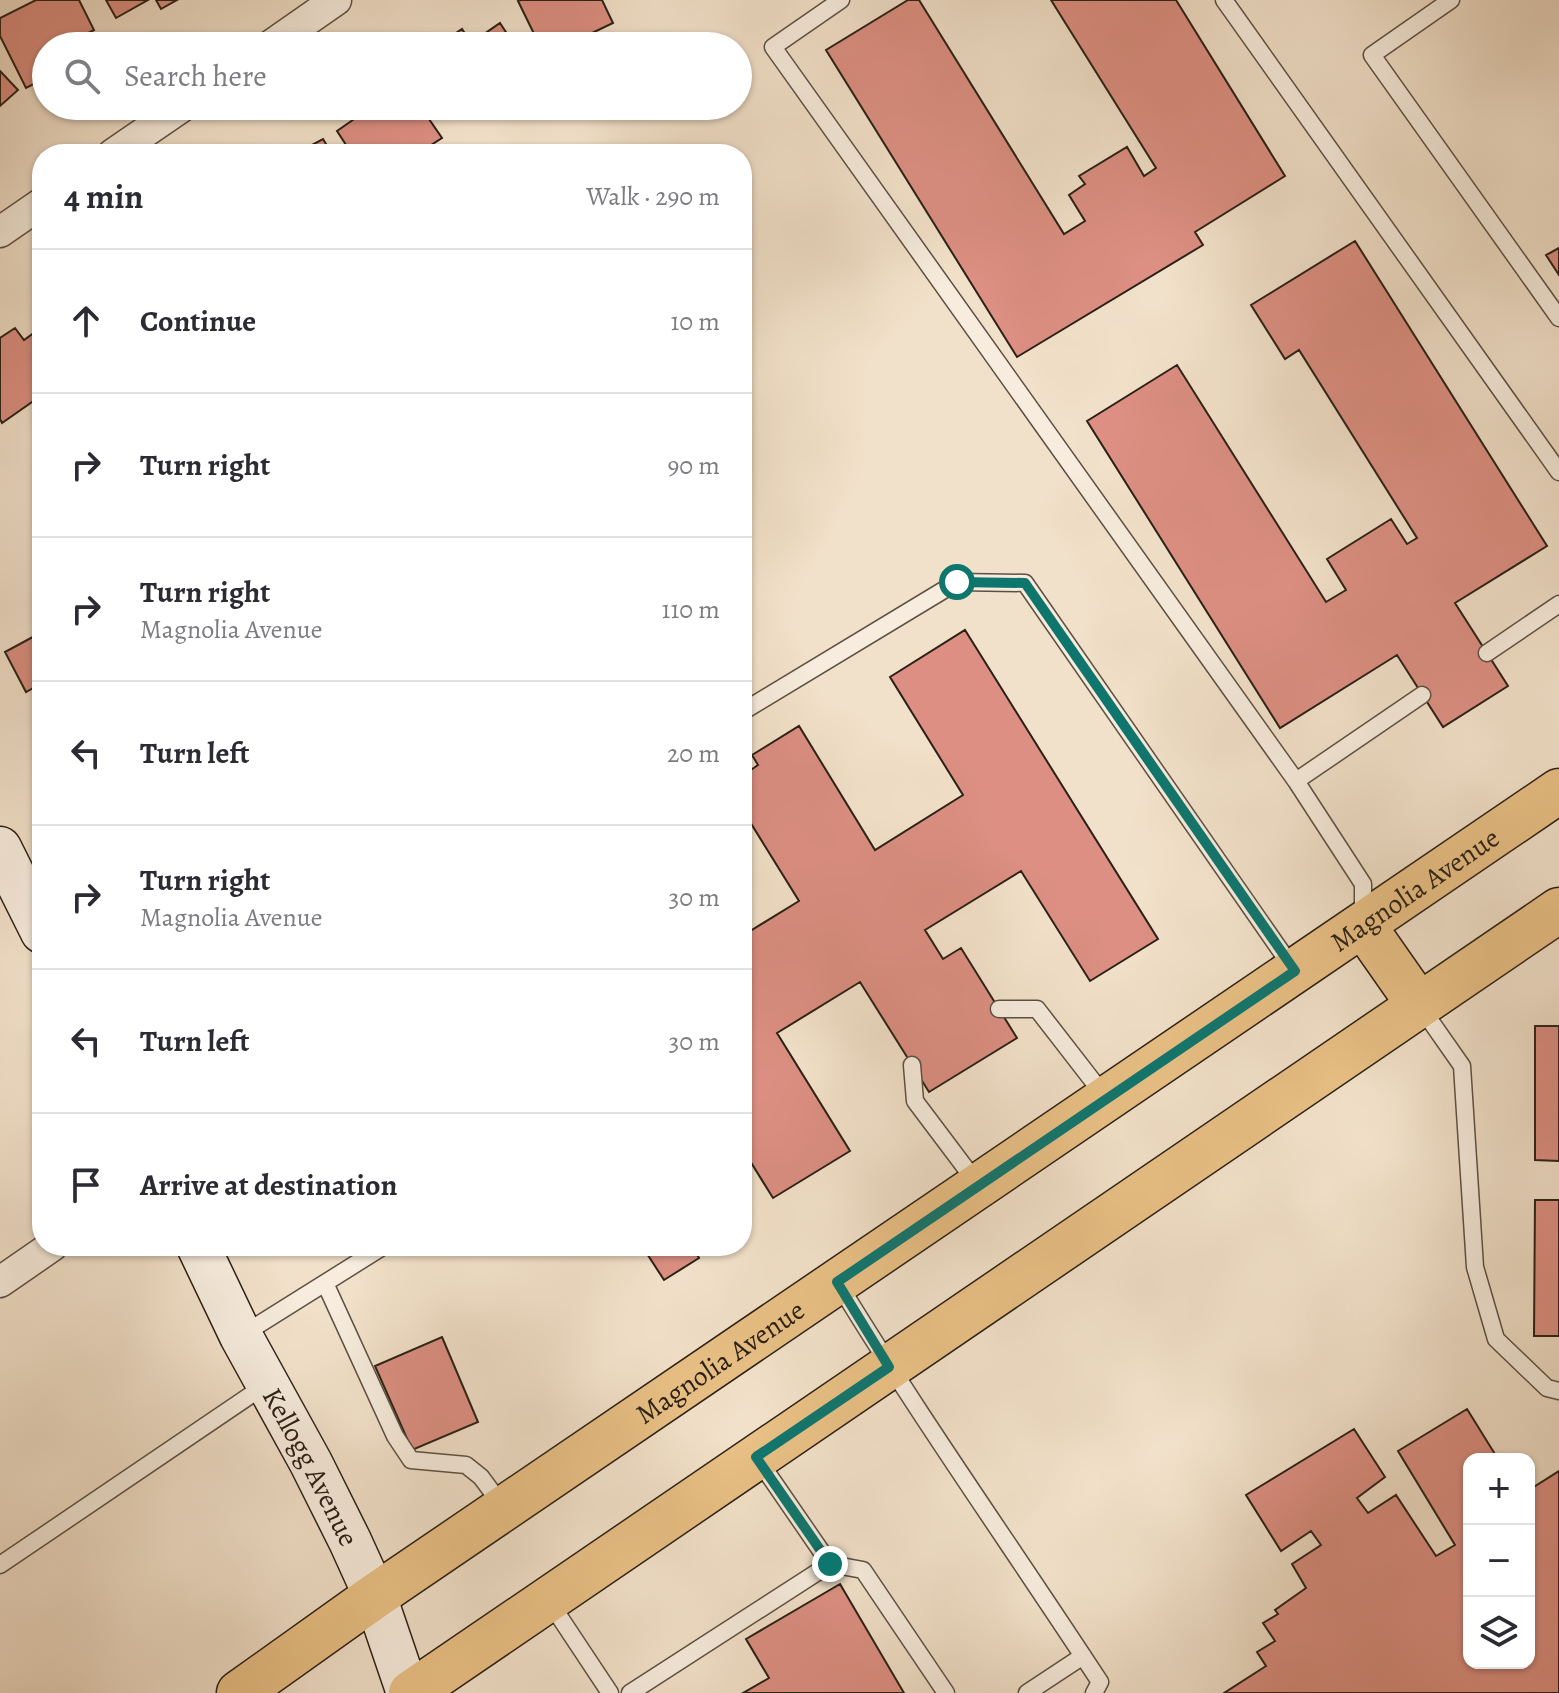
<!DOCTYPE html>
<html lang="en">
<head>
<meta charset="utf-8">
<style>
	:root { --surface:#fff; --page:#f7f7f7; --text:#2b2b33; --muted:#7c7c81; --line:#e1e1e2 }
	body { margin:0; font-family:Alegreya,serif; background:var(--page); color:var(--text) }
	.controls { position:absolute; right:24px; bottom:24px; display:grid; overflow:hidden; border-radius:16px; box-shadow:0 2px 6px #0004 }
	.controls button { width:72px; height:72px; display:grid; place-items:center; padding:0; border:0; border-bottom:2px solid var(--line); background:var(--surface); color:var(--text); font:40px sans-serif }
	.stop { position:absolute; width:24px; height:24px; margin:-18px; border:6px solid #0f766e; border-radius:50%; background:#fff }
	.stop.end { background:#0f766e; border-color:#fff; box-shadow:0 2px 8px #0008 }
	.list { margin:0; padding:0; list-style:none }
	h2 { display:flex; justify-content:space-between; align-items:center; height:104px; margin:0; padding:0 32px; font-size:34px }
	h2 small { font-size:26px; font-weight:400; color:var(--muted) }
	.list li { display:grid; grid-template-columns:52px 1fr auto; gap:24px; align-items:center; box-sizing:border-box; height:144px; padding:0 32px; border-top:2px solid var(--line) }
	.list b { display:block; font-size:30px; white-space:nowrap }
	.list p { margin:0; font-size:26px; white-space:nowrap; color:var(--muted) }
	.list em { font-size:26px; font-style:normal; color:var(--muted) }
	.icon { flex:none; width:44px; height:44px; fill:none; stroke:currentColor; stroke-width:2; stroke-linecap:round; stroke-linejoin:round }
	.map { position:relative; flex:none; width:1559px; height:1693px; overflow:hidden }
	.search { position:absolute; background:var(--surface); box-shadow:0 2px 6px #0004; left:32px; top:32px; width:720px; height:88px; display:flex; align-items:center; gap:20px; box-sizing:border-box; padding:0 28px; border-radius:44px; color:var(--muted); font-size:30px }
	.panel { position:absolute; background:var(--surface); box-shadow:0 2px 6px #0004; left:32px; top:144px; width:720px; height:1112px; border-radius:32px }
	.map>svg:first-child { display:block }
	.building { fill:#dc8f82; stroke:#2a2016; stroke-width:2 }
	.lines { fill:none; stroke-linecap:round; stroke-linejoin:round }
	.lane-casing { stroke:#5c5043; stroke-width:19 }
	.street-casing { stroke:#5c5043; stroke-width:33 }
	.secondary-casing { stroke:#2a2016; stroke-width:45 }
	.primary-casing { stroke:#2a2016; stroke-width:47 }
	.lane { stroke:#f7ecdd; stroke-width:16 }
	.street { stroke:#f7ecdd; stroke-width:30 }
	.secondary { stroke:#f7ecdd; stroke-width:42 }
	.primary { stroke:#e9c085; stroke-width:44 }
	.route { stroke:#0f766e; stroke-width:10 }
	.labels { text-anchor:middle; stroke-width:7; stroke-linejoin:round; paint-order:stroke }
	.street-label { font-size:28px; fill:#2a2016; stroke:#f7ecdd }
</style>
</head>
<body>
<div class="map">
<svg width="1559" height="1693" viewBox="0 0 1559 1693">
	<rect width="100%" height="100%" fill="#f2e1ca"/>
	<filter id="stains"><feTurbulence type="fractalNoise" baseFrequency=".0025" numOctaves="4"/><feColorMatrix values="0 0 0 0 .2 0 0 0 0 .09 0 0 0 0 .02 0 0 0 .5 -.17"/></filter>
	<radialGradient id="worn" r=".72"><stop offset=".6" stop-color="#630" stop-opacity="0"/><stop offset="1" stop-color="#630" stop-opacity=".3"/></radialGradient>
	<path class="building" d="M 36,0 L 79,0 L 94,30 L 68,44 L 69,46 L 46,46 L 46,78 L 26,88 L 0,36 L 0,18 Z
		M 106,0 L 148,0 L 116,18 Z
		M 156,0 L 177,0 L 161,9 Z
		M 521,0 L 602,0 L 613,23 L 565,46 L 540,46 L 518,1 Z
		M 908,0 L 919,0 L 1064,234 L 1085,221 L 1069,195 L 1085,184 L 1079,176 L 1127,147 L 1144,176 L 1156,168 L 1051,0 L 1176,0 L 1285,176 L 1195,232 L 1203,245 L 1017,357 L 826,50 Z
		M 500,23 L 515,46 L 437,46 L 462,29 L 471,43 Z
		M 0,71 L 18,90 L 0,106 Z
		M 369,106 L 420,106 L 442,138 L 417,154 L 352,154 L 337,131 L 370,108 Z
		M 450,106 L 475,106 L 458,117 Z
		M 323,139 L 332,154 L 295,154 Z
		M 1355,241 L 1547,546 L 1455,603 L 1508,686 L 1443,727 L 1397,655 L 1280,728 L 1087,421 L 1177,365 L 1326,602 L 1346,590 L 1327,559 L 1391,519 L 1407,544 L 1417,538 L 1299,350 L 1285,359 L 1251,305 Z
		M 1559,248 L 1559,275 L 1546,255 Z
		M 42,327 L 42,395 L 2,423 L 0,419 L 0,338 L 15,328 L 24,340 Z
		M 965,630 L 1158,939 L 1090,981 L 1021,871 L 925,930 L 943,959 L 961,948 L 1017,1038 L 929,1092 L 860,982 L 777,1033 L 850,1151 L 773,1198 L 742,1148 L 742,936 L 799,901 L 742,809 L 742,776 L 758,765 L 752,755 L 799,726 L 875,850 L 963,795 L 890,677 Z
		M 42,632 L 42,683 L 26,692 L 5,652 Z
		M 1535,1026 L 1559,1026 L 1559,1161 L 1535,1160 Z
		M 1535,1200 L 1559,1200 L 1559,1336 L 1534,1336 Z
		M 642,1246 L 692,1246 L 699,1258 L 664,1280 Z
		M 442,1337 L 478,1422 L 412,1450 L 375,1366 Z
		M 1467,1409 L 1498,1459 L 1469,1459 L 1469,1663 L 1529,1663 L 1529,1490 L 1559,1471 L 1559,1693 L 1224,1693 L 1266,1666 L 1257,1652 L 1275,1641 L 1263,1623 L 1278,1614 L 1275,1610 L 1306,1588 L 1292,1564 L 1321,1545 L 1311,1531 L 1281,1551 L 1246,1495 L 1354,1429 L 1385,1477 L 1357,1498 L 1368,1513 L 1396,1495 L 1436,1556 L 1455,1545 L 1398,1451 Z
		M 840,1584 L 904,1693 L 743,1693 L 769,1678 L 746,1639 Z"/>
	<g class="lines">
		<defs>
			<path id="lane" d="M 841,0 L 773,47 L 1296,781 L 1363,884 L 1363,919
				M 1224,0 L 1559,472
				M 1451,0 L 1372,55 L 1559,318
				M 1487,653 L 1559,604
				M 742,712 L 957,582 L 1025,583 L 1294,970
				M 1296,781 L 1422,695
				M 1420,1006 L 1462,1066 L 1475,1267 L 1496,1339 L 1547,1388 L 1559,1391
				M 999,1009 L 1037,1009 L 1106,1098
				M 912,1065 L 915,1101 L 979,1186
				M 325,1283 L 395,1436 L 411,1460 L 466,1465 L 481,1477 L 504,1508
				M 838,1283 C 921,1419 1013,1549 1100,1682 L 1094,1693
				M 242,1335 L 384,1246
				M 830,1564 L 863,1570 L 946,1693
				M 0,1565 L 267,1384
				M 549,1601 L 610,1693
				M 630,1693 L 830,1564 L 757,1458
				M 1027,1693 L 1083,1656"/>
			<path id="street" d="M 270,46 L 336,0
				M 113,154 L 183,106
				M 0,232 L 42,203
				M 0,1282 L 52,1246"/>
			<g id="secondary">
				<path d="M 0,848 L 42,932"/>
				<path id="s1" d="M 198,1246 L 241,1336 L 311,1463 L 350,1541 L 375,1596 L 408,1693"/>
			</g>
			<g id="primary">
				<path d="M 1363,925 L 1419,1005"/>
				<path id="s2" d="M 239,1693 L 375,1596 L 1559,791"/>
				<path d="M 411,1693 L 1559,910"/>
			</g>
		</defs>
		<use href="#lane" class="lane-casing"/>
		<use href="#street" class="street-casing"/>
		<use href="#secondary" class="secondary-casing"/>
		<use href="#primary" class="primary-casing"/>
		<use href="#lane" class="lane"/>
		<use href="#street" class="street"/>
		<use href="#secondary" class="secondary"/>
		<use href="#primary" class="primary"/>
	</g>
	<g class="lines">
		<path class="route" d="M 830,1564 L 756,1457 L 889,1367 L 837,1282 L 1295,971 L 1025,583 L 957,582"/>
	</g>
	<g class="labels">
		<g class="street-label">
			<text dy="10" stroke="none"><textPath href="#s2" startOffset="1424">Magnolia Avenue</textPath></text>
			<text dy="10" stroke="none"><textPath href="#s2" startOffset="584">Magnolia Avenue</textPath></text>
			<text dy="10" stroke="none"><textPath href="#s1" startOffset="248">Kellogg Avenue</textPath></text>
		</g>
	</g>
	<rect width="100%" height="100%" filter="url(#stains)"/>
	<rect width="100%" height="100%" fill="url(#worn)"/>
</svg>
<div class="controls">
<button>+</button>
<button>−</button>
<button><svg class="icon" aria-label="layers" viewBox="0 0 24 24"><path d="M12 4l9 5-9 5-9-5zM3 14l9 5 9-5"/></svg></button>
</div>
<div class="stop" style="left:957px;top:582px"></div>
<div class="stop end" style="left:830px;top:1564px"></div>
<div class="search"><svg class="icon" aria-label="search" viewBox="0 0 24 24"><circle cx="10" cy="10" r="6"/><path d="M15 15l6 6"/></svg>Search here</div>
<section class="panel">
<h2>4 min<small>Walk · 290 m</small></h2>
<ul class="list">
<li><svg class="icon" aria-label="ahead" viewBox="0 0 24 24"><path d="M12 20V5M6 11l6-6 6 6"/></svg><div><b>Continue</b></div><em>10 m</em></li>
<li><svg class="icon" aria-label="right" viewBox="0 0 24 24"><path d="M7 20v-9h11M14 6l5 5-5 5"/></svg><div><b>Turn right</b></div><em>90 m</em></li>
<li><svg class="icon" aria-label="right" viewBox="0 0 24 24"><path d="M7 20v-9h11M14 6l5 5-5 5"/></svg><div><b>Turn right</b><p>Magnolia Avenue</p></div><em>110 m</em></li>
<li><svg class="icon" aria-label="left" viewBox="0 0 24 24"><path d="M17 20v-9H6M10 6l-5 5 5 5"/></svg><div><b>Turn left</b></div><em>20 m</em></li>
<li><svg class="icon" aria-label="right" viewBox="0 0 24 24"><path d="M7 20v-9h11M14 6l5 5-5 5"/></svg><div><b>Turn right</b><p>Magnolia Avenue</p></div><em>30 m</em></li>
<li><svg class="icon" aria-label="left" viewBox="0 0 24 24"><path d="M17 20v-9H6M10 6l-5 5 5 5"/></svg><div><b>Turn left</b></div><em>30 m</em></li>
<li><svg class="icon" aria-label="arrive" viewBox="0 0 24 24"><path d="M6 21V4h12l-3 4 3 4H6"/></svg><div><b>Arrive at destination</b></div></li>
</ul>
</section>
</div>
</body>
</html>
